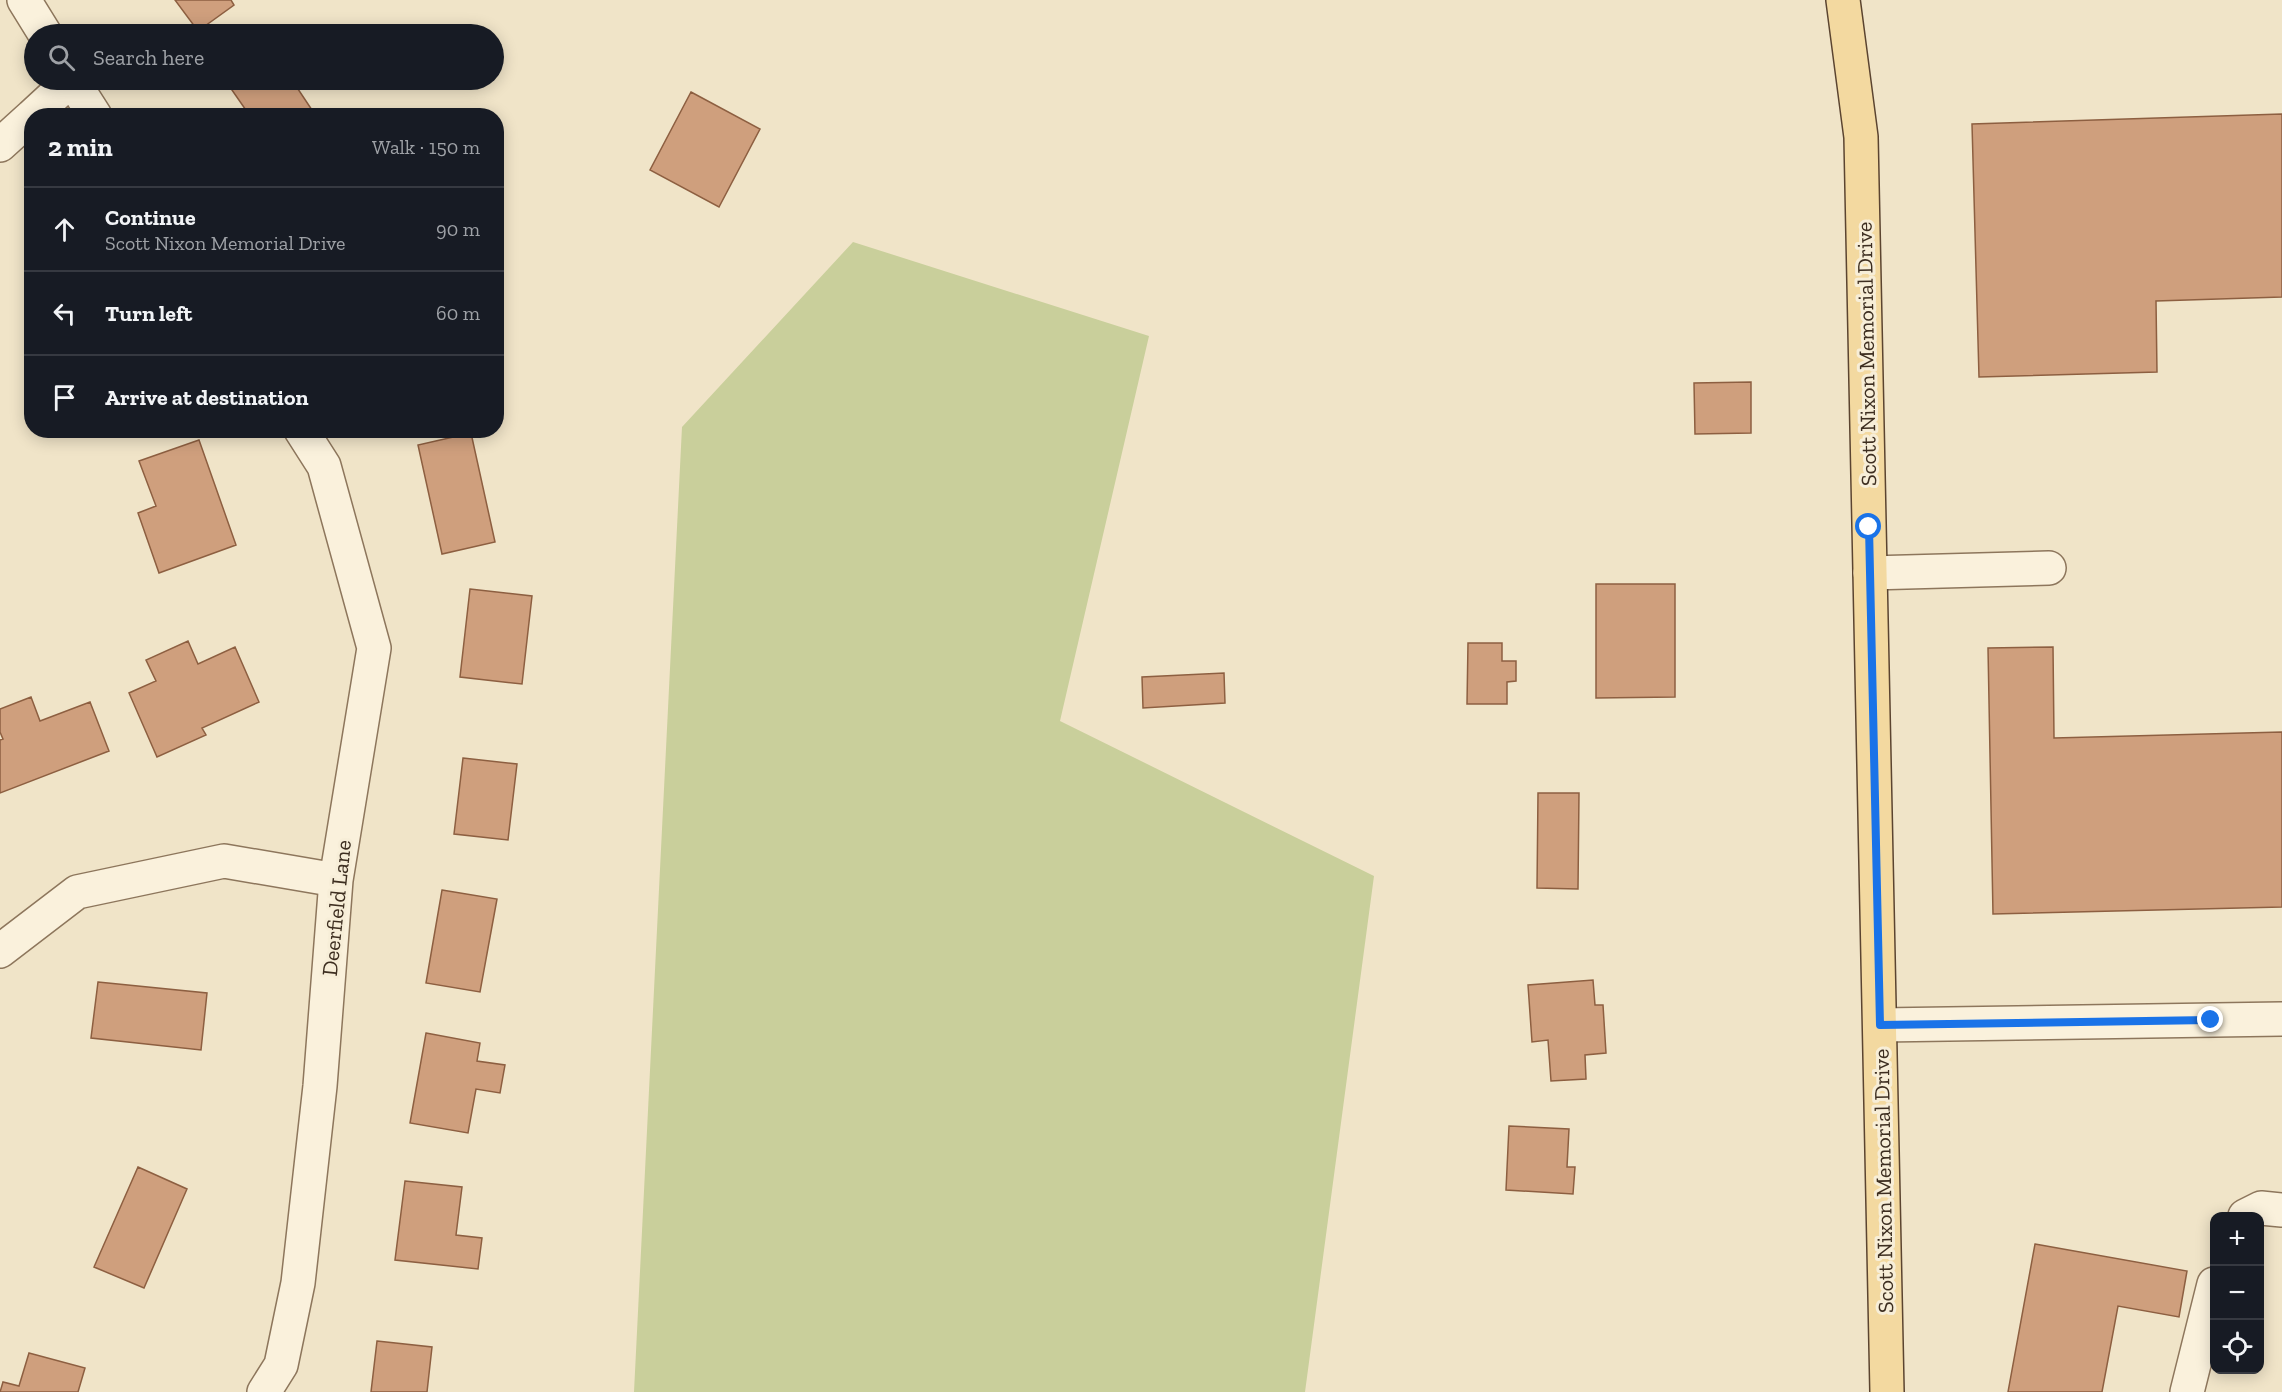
<!DOCTYPE html>
<html lang="en">
<head>
<meta charset="utf-8">
<style>
	:root { --surface:#171b24; --page:#242831; --text:#f1f3f6; --muted:#9ea1a6; --line:#363941 }
	body { margin:0; font-family:"Zilla Slab",serif; background:var(--page); color:var(--text) }
	.controls { position:absolute; right:18px; bottom:18px; display:grid; overflow:hidden; border-radius:12px; box-shadow:0 3px 15px #0003 }
	.controls button { width:54px; height:54px; display:grid; place-items:center; padding:0; border:0; border-bottom:2px solid var(--line); background:var(--surface); color:var(--text); font:30px sans-serif }
	.stop { position:absolute; width:18px; height:18px; margin:-14px; border:4px solid #1a73e8; border-radius:50%; background:#fff }
	.stop.end { background:#1a73e8; border-color:#fff; box-shadow:0 2px 6px #0008 }
	.list { margin:0; padding:0; list-style:none }
	h2 { display:flex; justify-content:space-between; align-items:center; height:78px; margin:0; padding:0 24px; font-size:26px }
	h2 small { font-size:20px; font-weight:400; color:var(--muted) }
	.list li { display:grid; grid-template-columns:39px 1fr auto; gap:18px; align-items:center; box-sizing:border-box; height:84px; padding:0 24px; border-top:2px solid var(--line) }
	.list b { display:block; font-size:22px; white-space:nowrap }
	.list p { margin:0; font-size:20px; white-space:nowrap; color:var(--muted) }
	.list em { font-size:20px; font-style:normal; color:var(--muted) }
	.icon { flex:none; width:33px; height:33px; fill:none; stroke:currentColor; stroke-width:2; stroke-linecap:round; stroke-linejoin:round }
	.map { position:relative; flex:none; width:2282px; height:1392px; overflow:hidden }
	.search { position:absolute; background:var(--surface); box-shadow:0 3px 15px #0003; left:24px; top:24px; width:480px; height:66px; display:flex; align-items:center; gap:15px; box-sizing:border-box; padding:0 21px; border-radius:33px; color:var(--muted); font-size:22px }
	.panel { position:absolute; background:var(--surface); box-shadow:0 3px 15px #0003; left:24px; top:108px; width:480px; height:330px; border-radius:24px }
	.map>svg:first-child { display:block }
	.green { fill:#c9cf9b }
	.building { fill:#cf9f7d; stroke:#8d5f41; stroke-width:1.5 }
	.lines { fill:none; stroke-linecap:round; stroke-linejoin:round }
	.minor-casing { stroke:#8d765c; stroke-width:36 }
	.major-casing { stroke:#5b4430; stroke-width:36 }
	.minor { stroke:#faf1dc; stroke-width:33 }
	.major { stroke:#f3d9a0; stroke-width:33 }
	.route { stroke:#1a73e8; stroke-width:8 }
	.labels { text-anchor:middle; stroke-width:6; stroke-linejoin:round; paint-order:stroke }
	.street-label { font-size:22px; fill:#3d2e20; stroke:#f7eed8 }
</style>
</head>
<body>
<div class="map">
<svg width="2282" height="1392" viewBox="0 0 2282 1392">
	<rect width="100%" height="100%" fill="#f0e4c8"/>
	<path class="green" d="M 853,242 L 1149,336 L 1060,721 L 1374,876 L 1305,1392 L 634,1392 L 682,427 Z"/>
	<path class="building" d="M 175,0 L 231,0 L 234,5 L 198,31 Z
		M 225,80 L 292,80 L 316,116 L 250,116 Z
		M 691,92 L 760,129 L 719,207 L 650,170 Z
		M 2282,114 L 2282,297 L 2156,301 L 2157,372 L 1979,377 L 1972,124 Z
		M 1751,382 L 1751,433 L 1695,434 L 1694,383 Z
		M 471,433 L 495,542 L 442,554 L 418,445 Z
		M 199,440 L 236,545 L 159,573 L 138,513 L 156,506 L 139,461 Z
		M 1596,584 L 1675,584 L 1675,697 L 1596,698 Z
		M 470,589 L 532,596 L 522,684 L 460,677 Z
		M 188,641 L 198,664 L 235,647 L 259,702 L 202,728 L 206,735 L 157,757 L 129,693 L 156,681 L 146,660 Z
		M 1468,643 L 1502,643 L 1502,661 L 1516,661 L 1516,681 L 1507,682 L 1507,704 L 1467,704 Z
		M 2053,647 L 2054,738 L 2282,732 L 2282,907 L 1993,914 L 1988,648 Z
		M 1224,673 L 1225,703 L 1143,708 L 1142,677 Z
		M 31,697 L 40,721 L 90,702 L 109,751 L 0,793 L 0,740 L 3,739 L 0,732 L 0,709 Z
		M 463,758 L 517,764 L 508,840 L 454,834 Z
		M 1538,793 L 1579,793 L 1578,889 L 1537,888 Z
		M 442,890 L 497,899 L 480,992 L 426,983 Z
		M 1593,980 L 1595,1005 L 1603,1005 L 1606,1053 L 1585,1055 L 1586,1079 L 1551,1081 L 1548,1040 L 1532,1042 L 1528,985 Z
		M 98,982 L 207,993 L 201,1050 L 91,1038 Z
		M 426,1033 L 480,1043 L 477,1061 L 505,1065 L 500,1093 L 476,1089 L 468,1133 L 410,1123 Z
		M 1509,1126 L 1569,1129 L 1567,1167 L 1575,1167 L 1573,1194 L 1506,1190 Z
		M 138,1167 L 187,1189 L 144,1288 L 94,1267 Z
		M 405,1181 L 462,1187 L 456,1235 L 482,1238 L 478,1269 L 395,1260 Z
		M 2035,1244 L 2187,1271 L 2179,1317 L 2118,1306 L 2102,1392 L 2008,1392 Z
		M 377,1341 L 432,1347 L 427,1392 L 371,1392 Z
		M 29,1353 L 85,1368 L 78,1392 L 0,1392 L 3,1382 L 19,1386 Z"/>
	<g class="lines">
		<defs>
			<path id="minor" d="M 24,0 L 45,34
				M 72,80 L 95,116
				M 32,116 L 71,80
				M 0,145 L 32,116
				M 1870,573 L 2049,568
				M 0,951 L 77,892 L 224,861 L 336,880
				M 1880,1025 L 2282,1019
				M 2245,1216 L 2261,1208 L 2282,1210
				M 264,1392 L 281,1365 L 298,1283 L 320,1086 L 336,880 L 374,648 L 324,466 L 301,430
				M 2187,1392 L 2214,1284"/>
			<path id="major" d="M 1843,0 L 1861,137 L 1887,1392"/>
		</defs>
		<use href="#minor" class="minor-casing"/>
		<use href="#major" class="major-casing"/>
		<use href="#minor" class="minor"/>
		<use href="#major" class="major"/>
	</g>
	<g class="lines">
		<path class="route" d="M 1869,527 L 1880,1025 L 2211,1020"/>
	</g>
	<g class="labels">
		<g class="street-label">
			<text transform="translate(1866 354) rotate(-91)" y="8">Scott Nixon Memorial Drive</text>
			<text transform="translate(336 908) rotate(-84)" y="8">Deerfield Lane</text>
			<text transform="translate(1883 1181) rotate(-91)" y="8">Scott Nixon Memorial Drive</text>
		</g>
	</g>
</svg>
<div class="controls">
<button>+</button>
<button>−</button>
<button><svg class="icon" aria-label="locate" viewBox="0 0 24 24"><circle cx="12" cy="12" r="6"/><path d="M12 2v4M12 18v4M2 12h4M18 12h4"/></svg></button>
</div>
<div class="stop" style="left:1869px;top:527px"></div>
<div class="stop end" style="left:2211px;top:1020px"></div>
<div class="search"><svg class="icon" aria-label="search" viewBox="0 0 24 24"><circle cx="10" cy="10" r="6"/><path d="M15 15l6 6"/></svg>Search here</div>
<section class="panel">
<h2>2 min<small>Walk · 150 m</small></h2>
<ul class="list">
<li><svg class="icon" aria-label="ahead" viewBox="0 0 24 24"><path d="M12 20V5M6 11l6-6 6 6"/></svg><div><b>Continue</b><p>Scott Nixon Memorial Drive</p></div><em>90 m</em></li>
<li><svg class="icon" aria-label="left" viewBox="0 0 24 24"><path d="M17 20v-9H6M10 6l-5 5 5 5"/></svg><div><b>Turn left</b></div><em>60 m</em></li>
<li><svg class="icon" aria-label="arrive" viewBox="0 0 24 24"><path d="M6 21V4h12l-3 4 3 4H6"/></svg><div><b>Arrive at destination</b></div></li>
</ul>
</section>
</div>
</body>
</html>
